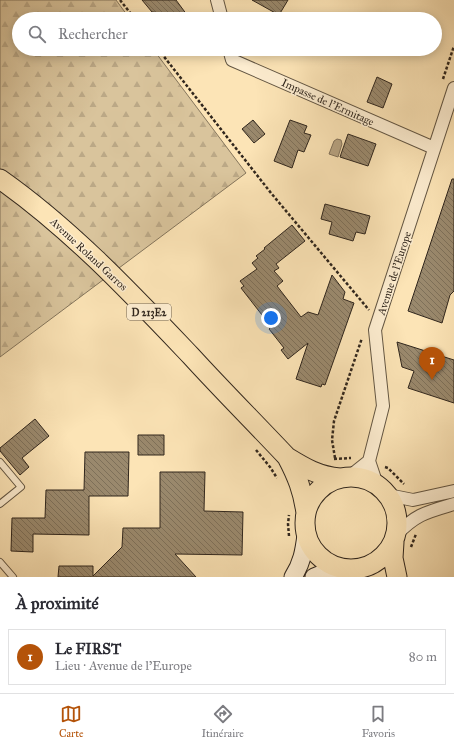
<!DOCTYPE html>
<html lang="fr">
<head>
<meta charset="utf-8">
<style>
	:root { --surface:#fff; --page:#f7f7f7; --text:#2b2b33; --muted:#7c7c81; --line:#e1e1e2; --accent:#b45309 }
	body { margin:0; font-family:"IM FELL Great Primer",serif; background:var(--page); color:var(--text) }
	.you { position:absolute; left:271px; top:318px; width:14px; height:14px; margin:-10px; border:3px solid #fff; border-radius:50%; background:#1a73e8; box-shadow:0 0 0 6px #1a73e833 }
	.badge { display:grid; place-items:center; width:26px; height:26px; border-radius:50%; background:var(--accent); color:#fff; font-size:13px; font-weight:700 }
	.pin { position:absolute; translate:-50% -33px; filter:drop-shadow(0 1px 2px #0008) }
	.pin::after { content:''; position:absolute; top:21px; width:14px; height:12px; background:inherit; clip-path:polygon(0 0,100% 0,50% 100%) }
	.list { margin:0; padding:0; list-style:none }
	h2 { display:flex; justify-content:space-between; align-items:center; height:52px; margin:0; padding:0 16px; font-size:17px }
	h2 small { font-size:13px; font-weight:400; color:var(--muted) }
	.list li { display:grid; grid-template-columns:26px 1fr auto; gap:12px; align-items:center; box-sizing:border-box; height:56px; margin:0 8px 8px; padding:0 8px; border:1px solid var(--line); border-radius:0px }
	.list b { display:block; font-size:15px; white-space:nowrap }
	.list p { margin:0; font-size:13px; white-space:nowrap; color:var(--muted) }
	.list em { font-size:13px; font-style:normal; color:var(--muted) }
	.icon { flex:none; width:22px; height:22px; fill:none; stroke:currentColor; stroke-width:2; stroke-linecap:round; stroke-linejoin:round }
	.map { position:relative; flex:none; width:454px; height:577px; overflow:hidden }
	.search { position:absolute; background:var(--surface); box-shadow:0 2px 10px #0003; left:12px; right:12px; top:12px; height:44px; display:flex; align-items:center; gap:10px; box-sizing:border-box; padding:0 14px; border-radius:22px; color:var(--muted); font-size:15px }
	.sheet { height:116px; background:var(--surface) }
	nav { display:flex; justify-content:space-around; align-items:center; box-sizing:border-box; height:56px; border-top:1px solid var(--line); background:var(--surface); font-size:11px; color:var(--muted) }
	nav a { display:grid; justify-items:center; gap:2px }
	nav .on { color:var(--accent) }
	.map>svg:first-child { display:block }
	.forest { fill:url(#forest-firs); stroke:#84755c }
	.water { fill:#b7a382; stroke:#81715a }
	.building { fill:url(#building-back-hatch); stroke:#30261d }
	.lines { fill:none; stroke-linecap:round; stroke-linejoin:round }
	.lane-casing { stroke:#635643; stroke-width:8 }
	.street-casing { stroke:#635643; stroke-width:14 }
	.secondary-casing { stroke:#30261d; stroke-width:19 }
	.primary-casing { stroke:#30261d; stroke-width:21 }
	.path { stroke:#30261d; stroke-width:2.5; stroke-dasharray:3 2; stroke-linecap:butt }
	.lane { stroke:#fdedd0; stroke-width:6 }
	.street { stroke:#fdedd0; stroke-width:12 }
	.secondary { stroke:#fdedd0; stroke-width:17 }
	.primary { stroke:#fce4b6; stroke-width:19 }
	.labels { text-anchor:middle; stroke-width:3; stroke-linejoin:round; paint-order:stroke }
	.shield { fill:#fdedd0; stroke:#6e6253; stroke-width:1 }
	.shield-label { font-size:10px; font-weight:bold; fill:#30261d }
	.street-label { font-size:11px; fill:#30261d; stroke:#fdedd0 }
</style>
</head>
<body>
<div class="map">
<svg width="454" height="577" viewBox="0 0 454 577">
	<defs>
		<pattern id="forest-firs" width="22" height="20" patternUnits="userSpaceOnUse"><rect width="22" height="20" fill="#d9c49c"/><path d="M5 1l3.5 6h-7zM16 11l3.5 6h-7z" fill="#bba886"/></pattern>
		<pattern id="building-back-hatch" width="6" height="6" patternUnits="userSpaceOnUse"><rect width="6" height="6" fill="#9a896d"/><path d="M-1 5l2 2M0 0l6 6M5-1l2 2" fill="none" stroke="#7e7059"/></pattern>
	</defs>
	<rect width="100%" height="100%" fill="#fce4b6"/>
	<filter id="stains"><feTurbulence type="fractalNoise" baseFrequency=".005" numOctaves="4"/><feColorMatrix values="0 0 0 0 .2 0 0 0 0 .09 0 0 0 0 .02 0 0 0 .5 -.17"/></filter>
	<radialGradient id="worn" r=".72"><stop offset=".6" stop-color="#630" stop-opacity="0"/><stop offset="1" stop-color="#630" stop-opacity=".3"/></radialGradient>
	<path class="forest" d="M 0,0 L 116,0 L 130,19 L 19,19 L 19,49 L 153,49 L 246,173 L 0,357 Z"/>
	<path class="water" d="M 337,139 L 341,140 L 342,144 L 338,157 L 329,154 L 334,141 Z"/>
	<path class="building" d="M 142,0 L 176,0 L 190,19 L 165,19 L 161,13 L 152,12 Z
		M 252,0 L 288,0 L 279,15 Z
		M 377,77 L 392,84 L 383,108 L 367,102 Z
		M 253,120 L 265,134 L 254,143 L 242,129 Z
		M 290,120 L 307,126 L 304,133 L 311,135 L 304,152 L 298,150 L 292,168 L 274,161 Z
		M 348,134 L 376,144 L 368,166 L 340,157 Z
		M 452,179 L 454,179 L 454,291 L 450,295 L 442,323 L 408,311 Z
		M 325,204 L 370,216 L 365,234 L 356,232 L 353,241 L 329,234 L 332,222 L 321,219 Z
		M 292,225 L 305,241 L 276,264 L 279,268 L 274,271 L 283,281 L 277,286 L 301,317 L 308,312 L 318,315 L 332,275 L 345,292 L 343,299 L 354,303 L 325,385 L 322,384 L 321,387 L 296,379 L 308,343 L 288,359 L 281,350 L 284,348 L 269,329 L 271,327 L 269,324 L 241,288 L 244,286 L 240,281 L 257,269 L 252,263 L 258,258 L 256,256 L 265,249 L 264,248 Z
		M 397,342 L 454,360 L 454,403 L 408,388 L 414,371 L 402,367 Z
		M 35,419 L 49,436 L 22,458 L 29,467 L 20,475 L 0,451 L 0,448 Z
		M 138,435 L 164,435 L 164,455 L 138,455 Z
		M 85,452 L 129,452 L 128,496 L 89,496 L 89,535 L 33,534 L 33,552 L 11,551 L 12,518 L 45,518 L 46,490 L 84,490 Z
		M 160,472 L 205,472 L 204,511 L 243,512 L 242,555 L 175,554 L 196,577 L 58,577 L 59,566 L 93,566 L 93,576 L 122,547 L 123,528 L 160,528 Z"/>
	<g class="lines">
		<defs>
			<path id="lane" d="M 0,462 L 21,487 L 0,504
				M 0,562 L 13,577"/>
			<path id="street" d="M 217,0 L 222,19
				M 229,49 L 232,60 L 434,148
				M 349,477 L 369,461
				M 377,485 L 369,461 L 383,406 L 375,330 L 454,88
				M 388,495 L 413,500 L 454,491
				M 396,535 C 416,514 427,512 454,504"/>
			<path id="secondary" d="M 293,577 C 302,563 304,551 306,535
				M 314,577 L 326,572 L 342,569"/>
			<path id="primary" d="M 0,179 C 71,229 131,293 191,356 C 222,390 255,423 287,457 C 305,468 318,476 340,478
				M 287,457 C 297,476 303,491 306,513
				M305 523a46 46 0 1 1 92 0a46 46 0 1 1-92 0Z
				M 394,542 L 393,558 L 397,577"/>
		</defs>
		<use href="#lane" class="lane-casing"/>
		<use href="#street" class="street-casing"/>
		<use href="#secondary" class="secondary-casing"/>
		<use href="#primary" class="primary-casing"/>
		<path class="path" d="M 120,0 L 135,19
			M 158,49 L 271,193 L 369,310
			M 443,79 L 454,46
			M 256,450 L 270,467 L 277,478
			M 335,458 L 332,440 L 334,421 L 362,338
			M 334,459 L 351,458
			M 385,467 L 388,468 L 404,484
			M 289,536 L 288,524 L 289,515
			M 411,547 L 416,534"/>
		<use href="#lane" class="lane"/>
		<use href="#street" class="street"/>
		<use href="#secondary" class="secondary"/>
		<use href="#primary" class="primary"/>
	</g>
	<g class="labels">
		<rect class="shield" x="127" y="304" width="44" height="16" rx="3"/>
		<g class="shield-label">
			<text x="149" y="316">D 213E2</text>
		</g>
		<g class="street-label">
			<text transform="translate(328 102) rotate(24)" y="4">Impasse de l'Ermitage</text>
			<text transform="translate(89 254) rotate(43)" y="4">Avenue Roland Garros</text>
			<text transform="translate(394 273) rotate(-72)" y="4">Avenue de l'Europe</text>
		</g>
	</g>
	<rect width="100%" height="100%" filter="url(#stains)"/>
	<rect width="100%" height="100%" fill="url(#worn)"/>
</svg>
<div class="you"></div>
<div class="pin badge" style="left:432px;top:380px">1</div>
<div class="search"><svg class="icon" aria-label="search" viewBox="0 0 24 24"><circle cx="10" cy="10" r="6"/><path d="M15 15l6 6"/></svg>Rechercher</div>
</div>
<section class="sheet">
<h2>À proximité<small></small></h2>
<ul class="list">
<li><span class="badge">1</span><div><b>Le FIRST</b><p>Lieu · Avenue de l'Europe</p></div><em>80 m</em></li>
</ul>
</section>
<nav>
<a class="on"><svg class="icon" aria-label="map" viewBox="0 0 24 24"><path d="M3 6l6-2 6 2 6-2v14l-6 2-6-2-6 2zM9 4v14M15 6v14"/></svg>Carte</a>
<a><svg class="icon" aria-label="directions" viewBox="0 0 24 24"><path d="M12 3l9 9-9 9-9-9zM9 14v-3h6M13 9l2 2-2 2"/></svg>Itinéraire</a>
<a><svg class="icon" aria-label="saved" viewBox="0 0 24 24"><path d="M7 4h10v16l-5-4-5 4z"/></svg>Favoris</a>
</nav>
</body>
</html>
